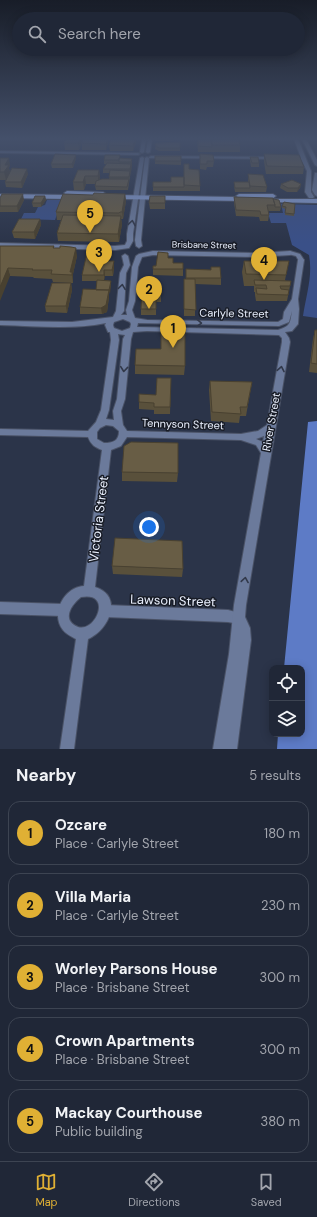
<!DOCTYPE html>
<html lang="en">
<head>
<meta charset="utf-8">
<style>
	:root { --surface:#202737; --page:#2d3342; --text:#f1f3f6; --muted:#a2a5ad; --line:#3d4452; --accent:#e0b034 }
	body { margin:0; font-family:"DM Sans",sans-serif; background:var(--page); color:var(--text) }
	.controls { position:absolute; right:12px; bottom:12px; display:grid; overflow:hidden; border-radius:8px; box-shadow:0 2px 10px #0003 }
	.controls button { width:36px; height:36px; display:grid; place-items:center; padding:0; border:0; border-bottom:1px solid var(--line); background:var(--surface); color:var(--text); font:20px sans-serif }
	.you { position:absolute; left:149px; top:527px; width:14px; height:14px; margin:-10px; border:3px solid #fff; border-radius:50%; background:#1a73e8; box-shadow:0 0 0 6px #1a73e833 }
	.badge { display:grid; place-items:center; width:26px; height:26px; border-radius:50%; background:var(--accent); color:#111; font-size:13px; font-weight:700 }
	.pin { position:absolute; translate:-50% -33px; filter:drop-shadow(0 1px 2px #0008) }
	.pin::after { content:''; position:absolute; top:21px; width:14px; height:12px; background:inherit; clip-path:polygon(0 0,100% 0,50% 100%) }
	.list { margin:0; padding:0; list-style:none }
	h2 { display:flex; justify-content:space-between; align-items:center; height:52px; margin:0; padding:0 16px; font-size:17px }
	h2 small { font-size:13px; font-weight:400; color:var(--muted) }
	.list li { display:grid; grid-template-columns:26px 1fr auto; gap:12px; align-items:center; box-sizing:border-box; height:64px; margin:0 8px 8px; padding:0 8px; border:1px solid var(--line); border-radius:12px }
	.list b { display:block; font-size:15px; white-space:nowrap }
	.list p { margin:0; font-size:13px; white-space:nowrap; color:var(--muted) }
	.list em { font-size:13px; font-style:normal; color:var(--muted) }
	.icon { flex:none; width:22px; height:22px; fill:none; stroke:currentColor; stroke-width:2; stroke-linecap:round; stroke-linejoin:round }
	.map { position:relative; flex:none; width:317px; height:749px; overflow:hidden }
	.search { position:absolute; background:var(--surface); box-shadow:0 2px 10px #0003; left:12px; right:12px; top:12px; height:44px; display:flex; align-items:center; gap:10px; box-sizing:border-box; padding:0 14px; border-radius:22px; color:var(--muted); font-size:15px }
	.sheet { height:412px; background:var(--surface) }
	nav { display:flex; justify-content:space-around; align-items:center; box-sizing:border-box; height:56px; border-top:1px solid var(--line); background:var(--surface); font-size:11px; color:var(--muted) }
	nav a { display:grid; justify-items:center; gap:2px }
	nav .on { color:var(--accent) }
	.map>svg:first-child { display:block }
	.green { fill:#3a5088 }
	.water { fill:#5d7bc6 }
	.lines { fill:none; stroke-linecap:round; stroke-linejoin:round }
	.minor-casing { stroke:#4a5266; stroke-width:2 }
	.tertiary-casing { stroke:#4a5266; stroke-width:2 }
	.secondary-casing { stroke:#4a5266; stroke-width:2 }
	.minor { fill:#6b7a9b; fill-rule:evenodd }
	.tertiary { fill:#6b7a9b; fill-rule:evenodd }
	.secondary { fill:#89a0d5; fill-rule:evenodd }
	.wall { fill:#59503b }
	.shaded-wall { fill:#494130 }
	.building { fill:#685d45; stroke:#494130 }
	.oneway { stroke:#313849 }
	.labels { text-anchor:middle; stroke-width:3; stroke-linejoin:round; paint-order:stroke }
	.far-street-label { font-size:9px; fill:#eaf0fe; stroke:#181c26 }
	.street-label { font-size:11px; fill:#eaf0fe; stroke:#181c26 }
	.near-street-label { font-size:13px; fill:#eaf0fe; stroke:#181c26 }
</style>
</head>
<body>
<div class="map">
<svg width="317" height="749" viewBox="0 0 317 749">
	<rect width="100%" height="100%" fill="#2b3449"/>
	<path class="green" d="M 47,200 L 62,200 L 55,220 L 21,219 L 24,213 L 35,213 L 38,207 L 45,205 Z
		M 281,204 L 317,205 L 317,318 L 303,316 C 306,295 313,276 309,255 L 292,245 L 286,223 L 271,223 L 268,213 L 283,213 Z"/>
	<path class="water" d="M 317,421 L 317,749 L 277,749 L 278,734 L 302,734 L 302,668 L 284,668 L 308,422 Z"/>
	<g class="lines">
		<defs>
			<path id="minor" d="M 290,251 L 300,254 L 304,260 L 303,261 L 299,261 L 296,256 L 288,254 L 287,253 Z
				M 0,602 L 63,604 L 67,606 L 69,610 L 67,614 L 63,616 L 0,614 Z
				M 106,605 L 228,610 L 243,614 L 245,618 L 243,622 L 239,624 L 228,622 L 106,617 L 102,615 L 100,611 L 102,607 Z"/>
			<path id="tertiary" d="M 142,139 L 146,139 L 144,152 L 142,153 L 140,152 Z
				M 148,139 L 152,139 L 150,152 L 148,153 L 146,152 Z
				M 294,139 L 298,139 L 311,171 L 311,192 L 314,197 L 313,198 L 309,198 L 305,192 L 307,171 L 303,163 L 301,160 L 289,158 L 291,157 L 301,158 Z
				M 302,139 L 306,139 L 317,160 L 317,166 L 315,165 Z
				M 0,151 L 138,153 L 140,154 L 138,155 L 0,153 Z
				M 151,156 L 273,157 L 275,158 L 273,159 L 149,158 L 149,157 Z
				M 142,157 L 144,158 L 133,234 L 133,241 L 129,248 L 115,250 L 0,247 L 0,243 L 115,246 L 125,245 L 127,241 L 127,234 L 140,158 Z
				M 147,157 L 149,158 L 141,240 L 142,246 L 139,248 L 136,246 L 135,240 L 145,158 Z
				M 315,173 L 317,173 L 317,196 L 315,195 L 312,190 Z
				M 153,251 L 258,253 L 290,251 L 293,253 L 290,255 L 258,257 L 153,255 L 142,257 L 138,267 L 135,301 L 132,310 L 135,318 L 147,320 L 278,322 L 283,319 L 284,312 L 292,299 L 298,260 L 301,258 L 304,260 L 298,299 L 299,309 L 298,324 L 292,331 L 285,332 L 289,338 L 290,342 L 246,605 L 245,617 L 250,628 L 251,640 L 237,749 L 213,749 L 229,654 L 234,605 L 261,453 L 256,445 L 241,440 L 127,437 L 121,446 L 111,450 L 95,587 C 124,596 109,630 88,639 L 74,749 L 60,749 L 76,639 C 72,637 66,634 63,630 C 50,614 64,587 84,586 L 102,450 C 95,447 91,445 88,437 L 0,435 L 0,429 L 88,431 L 96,422 L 101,410 L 111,340 L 110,332 L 108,332 L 105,325 L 106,323 C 72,330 35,326 0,325 L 0,321 L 72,322 L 113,317 L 116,311 L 120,273 L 124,265 L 122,256 L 125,254 L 128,256 L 130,265 L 126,273 L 124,311 L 121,315 L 127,315 L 126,310 L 129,301 L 132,267 L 136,256 L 139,254 ZM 292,311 C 290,323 291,326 278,330 L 137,327 L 138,323 L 279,326 L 289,322 ZM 123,319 L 130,322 L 131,324 L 130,328 L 122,331 L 114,328 L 113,325 L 114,322 ZM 147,331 L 279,335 L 282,338 L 282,342 L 267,425 L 258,431 L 241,434 L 127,431 L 123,425 L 121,411 L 125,399 L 131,339 L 133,332 ZM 118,334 L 125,335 L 123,339 L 117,399 L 113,411 L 114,420 L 106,419 L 109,410 L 119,340 ZM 106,425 L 113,426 L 119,431 C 119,441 113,443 104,443 L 97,439 L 97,432 L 100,428 ZM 264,436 L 263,442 L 256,439 ZM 81,597 C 113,591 96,633 78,627 C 61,620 71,605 81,597 Z"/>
			<path id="secondary" d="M 67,191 L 103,192 L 106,194 L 103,196 L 65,194 L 64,193 Z
				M 0,194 L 72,195 L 75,197 L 72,199 L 0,198 Z
				M 239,194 L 273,194 L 276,196 L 273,198 L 245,198 L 247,199 L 244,201 L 116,199 L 113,197 L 116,195 L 238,197 L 236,196 Z
				M 266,199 L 317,199 L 317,203 L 268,202 L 265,200 Z"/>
		</defs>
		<use href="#minor" class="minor-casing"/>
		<use href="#tertiary" class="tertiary-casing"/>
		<use href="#secondary" class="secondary-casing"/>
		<use href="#minor" class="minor"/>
		<use href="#tertiary" class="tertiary"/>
		<use href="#secondary" class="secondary"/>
	</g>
	<path class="wall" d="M 83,139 L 79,150 L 65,150 L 64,143 Z
		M 109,139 L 106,150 L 82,150 L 82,143 Z
		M 111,139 L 136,139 L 136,142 L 133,151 L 110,151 L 109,145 Z
		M 156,139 L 173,139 L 173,141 L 156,141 Z
		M 180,139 L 239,139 L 240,145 L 240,152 L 198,152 L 197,139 Z
		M 180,142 L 180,151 L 159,151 L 155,149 L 156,143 Z
		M 200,154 L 214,161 L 213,167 L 207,167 L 206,170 L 200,169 Z
		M 264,154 L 304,167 L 303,174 L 266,174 L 264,162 Z
		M 155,156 L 181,156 L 181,165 L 155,164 Z
		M 250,157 L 259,163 L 259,167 L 251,167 L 250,161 Z
		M 0,158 L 10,165 L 9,168 L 10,172 L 28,174 L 22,188 L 6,187 L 5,182 L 6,180 L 0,180 Z
		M 76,158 L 73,168 L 52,168 L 51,164 Z
		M 120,158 L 132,159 L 132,164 L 128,190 L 96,190 L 95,186 L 96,184 L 86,184 L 84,190 L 74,190 L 73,182 L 78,170 L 99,170 L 100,178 L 99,180 L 109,179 L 110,173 L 103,173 L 103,169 L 107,164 L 104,164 L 104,160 Z
		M 189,169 L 200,186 L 200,191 L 153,191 L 153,187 L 171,182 L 184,177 Z
		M 248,174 L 267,187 L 266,192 L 235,192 L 234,186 L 234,182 L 248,182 Z
		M 281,184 L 301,184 L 300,188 L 297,192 L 287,192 L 280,188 Z
		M 125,194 L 126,201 L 123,219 L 121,219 L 122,224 L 119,242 L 58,241 L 57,233 L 61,220 L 57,220 L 56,212 L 93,195 Z
		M 45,196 L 46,200 L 41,207 L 33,207 L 32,203 Z
		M 165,196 L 165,209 L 150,209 L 149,203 Z
		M 234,197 L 273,199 L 281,207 L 280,211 L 268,211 L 269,215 L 268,221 L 260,221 L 259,217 L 236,216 L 234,203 Z
		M 0,198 L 24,200 L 18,212 L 0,212 Z
		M 284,202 L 295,204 L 294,216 L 285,215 L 286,209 L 282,208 Z
		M 40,219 L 41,225 L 35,239 L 14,238 L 12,232 Z
		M 0,246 L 54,246 L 54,248 L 77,256 L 73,274 L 73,283 L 71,283 L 72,290 L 67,313 L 46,312 L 45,306 L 70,283 L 53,282 L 52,279 L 34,278 L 33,277 L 10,276 Z
		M 108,254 L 108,261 L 114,261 L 114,268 L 113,276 L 105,276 L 104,280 L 111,281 L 111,285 L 109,294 L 109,297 L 107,312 L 102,314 L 80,314 L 80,307 L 96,290 L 97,281 L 82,281 L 82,275 Z
		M 244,261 L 289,261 L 285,280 L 290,286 L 287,301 L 256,301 L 255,295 L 255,292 L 254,292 L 254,286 L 244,286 L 242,272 Z
		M 173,263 L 183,263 L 183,276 L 153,275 L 153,266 Z
		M 211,267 L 221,278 L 221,285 L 195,284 L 195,316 L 184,316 L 184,279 L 186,279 L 186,269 L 211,270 Z
		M 161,290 L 161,302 L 156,302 L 156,315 L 141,315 L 141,309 Z
		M 315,330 L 317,330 L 317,373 L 309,372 L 313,339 Z
		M 135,365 L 185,366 L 184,375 L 135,374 Z
		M 171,378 L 170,414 L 154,414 L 154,410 L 139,409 L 139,402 L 156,395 Z
		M 210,381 L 252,382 L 246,416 L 240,416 L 239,423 L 211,421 L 209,390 Z
		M 122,472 L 178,473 L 177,482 L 122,481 Z
		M 112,566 L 183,569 L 182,577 L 113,574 Z"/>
	<path class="shaded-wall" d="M 80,139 L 83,139 L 79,150 L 78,143 Z
		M 107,139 L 109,139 L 106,150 L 106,144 Z
		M 135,139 L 136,142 L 133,151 L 133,146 Z
		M 76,155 L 76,158 L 73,168 L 72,164 Z
		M 9,158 L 10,165 L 9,168 L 10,173 L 6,180 L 4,172 L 5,165 Z
		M 132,159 L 132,164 L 131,173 L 130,169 Z
		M 27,169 L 28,174 L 22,188 L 21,182 Z
		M 99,170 L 100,178 L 98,184 L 98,176 Z
		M 85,176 L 86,184 L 84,190 L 83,182 Z
		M 301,184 L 300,188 L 297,192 L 298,188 Z
		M 23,194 L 24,200 L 18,212 L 17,206 Z
		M 125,194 L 126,201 L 123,219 L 122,212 Z
		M 45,196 L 46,200 L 41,207 L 41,203 Z
		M 121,216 L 122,224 L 119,242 L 118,234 Z
		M 40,219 L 41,225 L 35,239 L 34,232 Z
		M 76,248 L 77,256 L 73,274 L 73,283 L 72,275 L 70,272 Z
		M 114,261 L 114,268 L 113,276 L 112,270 Z
		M 8,268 L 10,276 L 0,301 L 0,287 Z
		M 104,270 L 105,276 L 104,281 Z
		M 111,281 L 111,285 L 110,294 L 109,290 Z
		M 71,283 L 72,290 L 67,313 L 66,306 Z
		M 109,290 L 109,297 L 107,312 L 102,314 L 101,308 Z"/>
	<path class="building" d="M 66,139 L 80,139 L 78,143 L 64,143 Z
		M 83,139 L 107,139 L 106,144 L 82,143 Z
		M 111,139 L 135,139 L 133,146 L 109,145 Z
		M 198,139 L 211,139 L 212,147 L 198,146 Z
		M 211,139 L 239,139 L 240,145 L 212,145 Z
		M 180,142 L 180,148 L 159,148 L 155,145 L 156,143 Z
		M 55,154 L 76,155 L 72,164 L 51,164 Z
		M 200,154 L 213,155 L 214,161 L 207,161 L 207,164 L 200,164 Z
		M 264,154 L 299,155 L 304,167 L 267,166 Z
		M 105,155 L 120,155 L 119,160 L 104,160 Z
		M 155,156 L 181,156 L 181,161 L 155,161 Z
		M 250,157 L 258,157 L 259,163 L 252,163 Z
		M 0,158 L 9,158 L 5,165 L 9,165 L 4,172 L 0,172 Z
		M 119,158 L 132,159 L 131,162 L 119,162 Z
		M 107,163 L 131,164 L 130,169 L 103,169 Z
		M 184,164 L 189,164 L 189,169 L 199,170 L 200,186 L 184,185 Z
		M 12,168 L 27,169 L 21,182 L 5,182 Z
		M 78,170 L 99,170 L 98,176 L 85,176 L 83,182 L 73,182 Z
		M 110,170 L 130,171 L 129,177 L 109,177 Z
		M 248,174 L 263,175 L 267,187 L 250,186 Z
		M 171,177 L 184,177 L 184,187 L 153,187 L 153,182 L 171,182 Z
		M 102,179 L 129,179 L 127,187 L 95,186 L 96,181 Z
		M 292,180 L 301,184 L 298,188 L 288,188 L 281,184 Z
		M 234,182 L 249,182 L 250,188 L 235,188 Z
		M 94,193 L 125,194 L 122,212 L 120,212 L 119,213 L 56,212 L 63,194 L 93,195 Z
		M 2,194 L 23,194 L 17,206 L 0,206 L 0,198 Z
		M 35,196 L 45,196 L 41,203 L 32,203 Z
		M 150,196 L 165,196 L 165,203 L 149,203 Z
		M 234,197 L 273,198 L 275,205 L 267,205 L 269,215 L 261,215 L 260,211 L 236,210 Z
		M 273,199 L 279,200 L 281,207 L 275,207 L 275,205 Z
		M 284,202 L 295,204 L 294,214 L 285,213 L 286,207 L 282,206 Z
		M 63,215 L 121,216 L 118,234 L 57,233 Z
		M 19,219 L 40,219 L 34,232 L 12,232 Z
		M 0,246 L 54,246 L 53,248 L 60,248 L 60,246 L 71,247 L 76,248 L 70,272 L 72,272 L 72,275 L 51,274 L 52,270 L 32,270 L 33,269 L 8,268 L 0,287 Z
		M 158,252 L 168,253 L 168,258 L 173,258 L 173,263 L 183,263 L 183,269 L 153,269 L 153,266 L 156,266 Z
		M 87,253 L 108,254 L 107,261 L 114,261 L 112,270 L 104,270 L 104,275 L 82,275 Z
		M 244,261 L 289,261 L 286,275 L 246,274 Z
		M 211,267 L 220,267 L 221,278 L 186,278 L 186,269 L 211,270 Z
		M 184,279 L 195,279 L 196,310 L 184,309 Z
		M 97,280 L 111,281 L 109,290 L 96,290 Z
		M 254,280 L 291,281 L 290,286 L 280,286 L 281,289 L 289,290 L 288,295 L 257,294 L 256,288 L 267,289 L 266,285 L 255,285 Z
		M 52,283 L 71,283 L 66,306 L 45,306 Z
		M 83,289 L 109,290 L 106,305 L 101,308 L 80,307 Z
		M 142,290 L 161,290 L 161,295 L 156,295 L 156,309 L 141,309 Z
		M 161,328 L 185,328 L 185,366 L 135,365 L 136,349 L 161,349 Z
		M 315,330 L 317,330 L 317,364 L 311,363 Z
		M 157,378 L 171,378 L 170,407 L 154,407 L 154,403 L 139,402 L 139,394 L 156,395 Z
		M 210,381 L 252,382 L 247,407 L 240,407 L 241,414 L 212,412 Z
		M 131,442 L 178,443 L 178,473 L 122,472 L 124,446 Z
		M 115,538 L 182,541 L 183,569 L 112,566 Z"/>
	<defs><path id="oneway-chevron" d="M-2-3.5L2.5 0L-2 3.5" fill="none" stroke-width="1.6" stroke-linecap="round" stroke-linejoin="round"/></defs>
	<g class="oneway">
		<use href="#oneway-chevron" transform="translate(132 223) rotate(-81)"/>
		<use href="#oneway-chevron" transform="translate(122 287) rotate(-82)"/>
		<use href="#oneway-chevron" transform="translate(199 323) rotate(1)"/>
		<use href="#oneway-chevron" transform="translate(124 369) rotate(96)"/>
		<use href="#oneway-chevron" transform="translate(281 369) rotate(-79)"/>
		<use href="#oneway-chevron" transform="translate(245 580) rotate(-81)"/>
	</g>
	<linearGradient id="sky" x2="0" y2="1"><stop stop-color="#181d28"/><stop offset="0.57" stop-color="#44506a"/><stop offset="1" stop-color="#44506a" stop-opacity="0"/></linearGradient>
	<rect width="317" height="243" fill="url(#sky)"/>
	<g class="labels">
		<g class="far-street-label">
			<text transform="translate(204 245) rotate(1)" y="3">Brisbane Street</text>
		</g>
		<g class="street-label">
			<text transform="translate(234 313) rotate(1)" y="4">Carlyle Street</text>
			<text transform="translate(271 422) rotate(-80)" y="4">River Street</text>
			<text transform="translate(183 424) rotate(2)" y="4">Tennyson Street</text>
		</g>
		<g class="near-street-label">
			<text transform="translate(98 519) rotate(-83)" y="5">Victoria Street</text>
			<text transform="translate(173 600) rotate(2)" y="5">Lawson Street</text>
		</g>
	</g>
</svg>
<div class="controls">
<button><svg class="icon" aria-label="locate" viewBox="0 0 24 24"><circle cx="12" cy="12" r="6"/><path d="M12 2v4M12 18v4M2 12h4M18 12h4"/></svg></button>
<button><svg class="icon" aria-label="layers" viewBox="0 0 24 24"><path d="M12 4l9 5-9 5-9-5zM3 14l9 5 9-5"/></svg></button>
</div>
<div class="you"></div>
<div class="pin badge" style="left:173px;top:348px">1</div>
<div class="pin badge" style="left:149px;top:309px">2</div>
<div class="pin badge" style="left:99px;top:272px">3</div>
<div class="pin badge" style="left:264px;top:280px">4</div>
<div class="pin badge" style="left:90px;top:233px">5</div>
<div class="search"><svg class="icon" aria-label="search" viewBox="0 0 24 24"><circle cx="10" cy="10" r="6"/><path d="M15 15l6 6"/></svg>Search here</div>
</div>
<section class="sheet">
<h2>Nearby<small>5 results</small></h2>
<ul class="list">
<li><span class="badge">1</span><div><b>Ozcare</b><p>Place · Carlyle Street</p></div><em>180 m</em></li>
<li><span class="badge">2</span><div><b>Villa Maria</b><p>Place · Carlyle Street</p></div><em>230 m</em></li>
<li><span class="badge">3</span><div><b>Worley Parsons House</b><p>Place · Brisbane Street</p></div><em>300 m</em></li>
<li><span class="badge">4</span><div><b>Crown Apartments</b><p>Place · Brisbane Street</p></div><em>300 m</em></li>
<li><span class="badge">5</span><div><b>Mackay Courthouse</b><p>Public building</p></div><em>380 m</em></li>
</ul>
</section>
<nav>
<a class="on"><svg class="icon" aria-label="map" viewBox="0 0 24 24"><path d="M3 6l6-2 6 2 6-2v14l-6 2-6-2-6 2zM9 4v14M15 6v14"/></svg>Map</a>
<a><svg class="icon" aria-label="directions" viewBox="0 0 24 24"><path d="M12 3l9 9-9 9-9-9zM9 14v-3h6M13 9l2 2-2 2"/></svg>Directions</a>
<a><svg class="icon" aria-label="saved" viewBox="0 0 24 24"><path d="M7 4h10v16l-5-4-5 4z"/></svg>Saved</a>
</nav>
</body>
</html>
